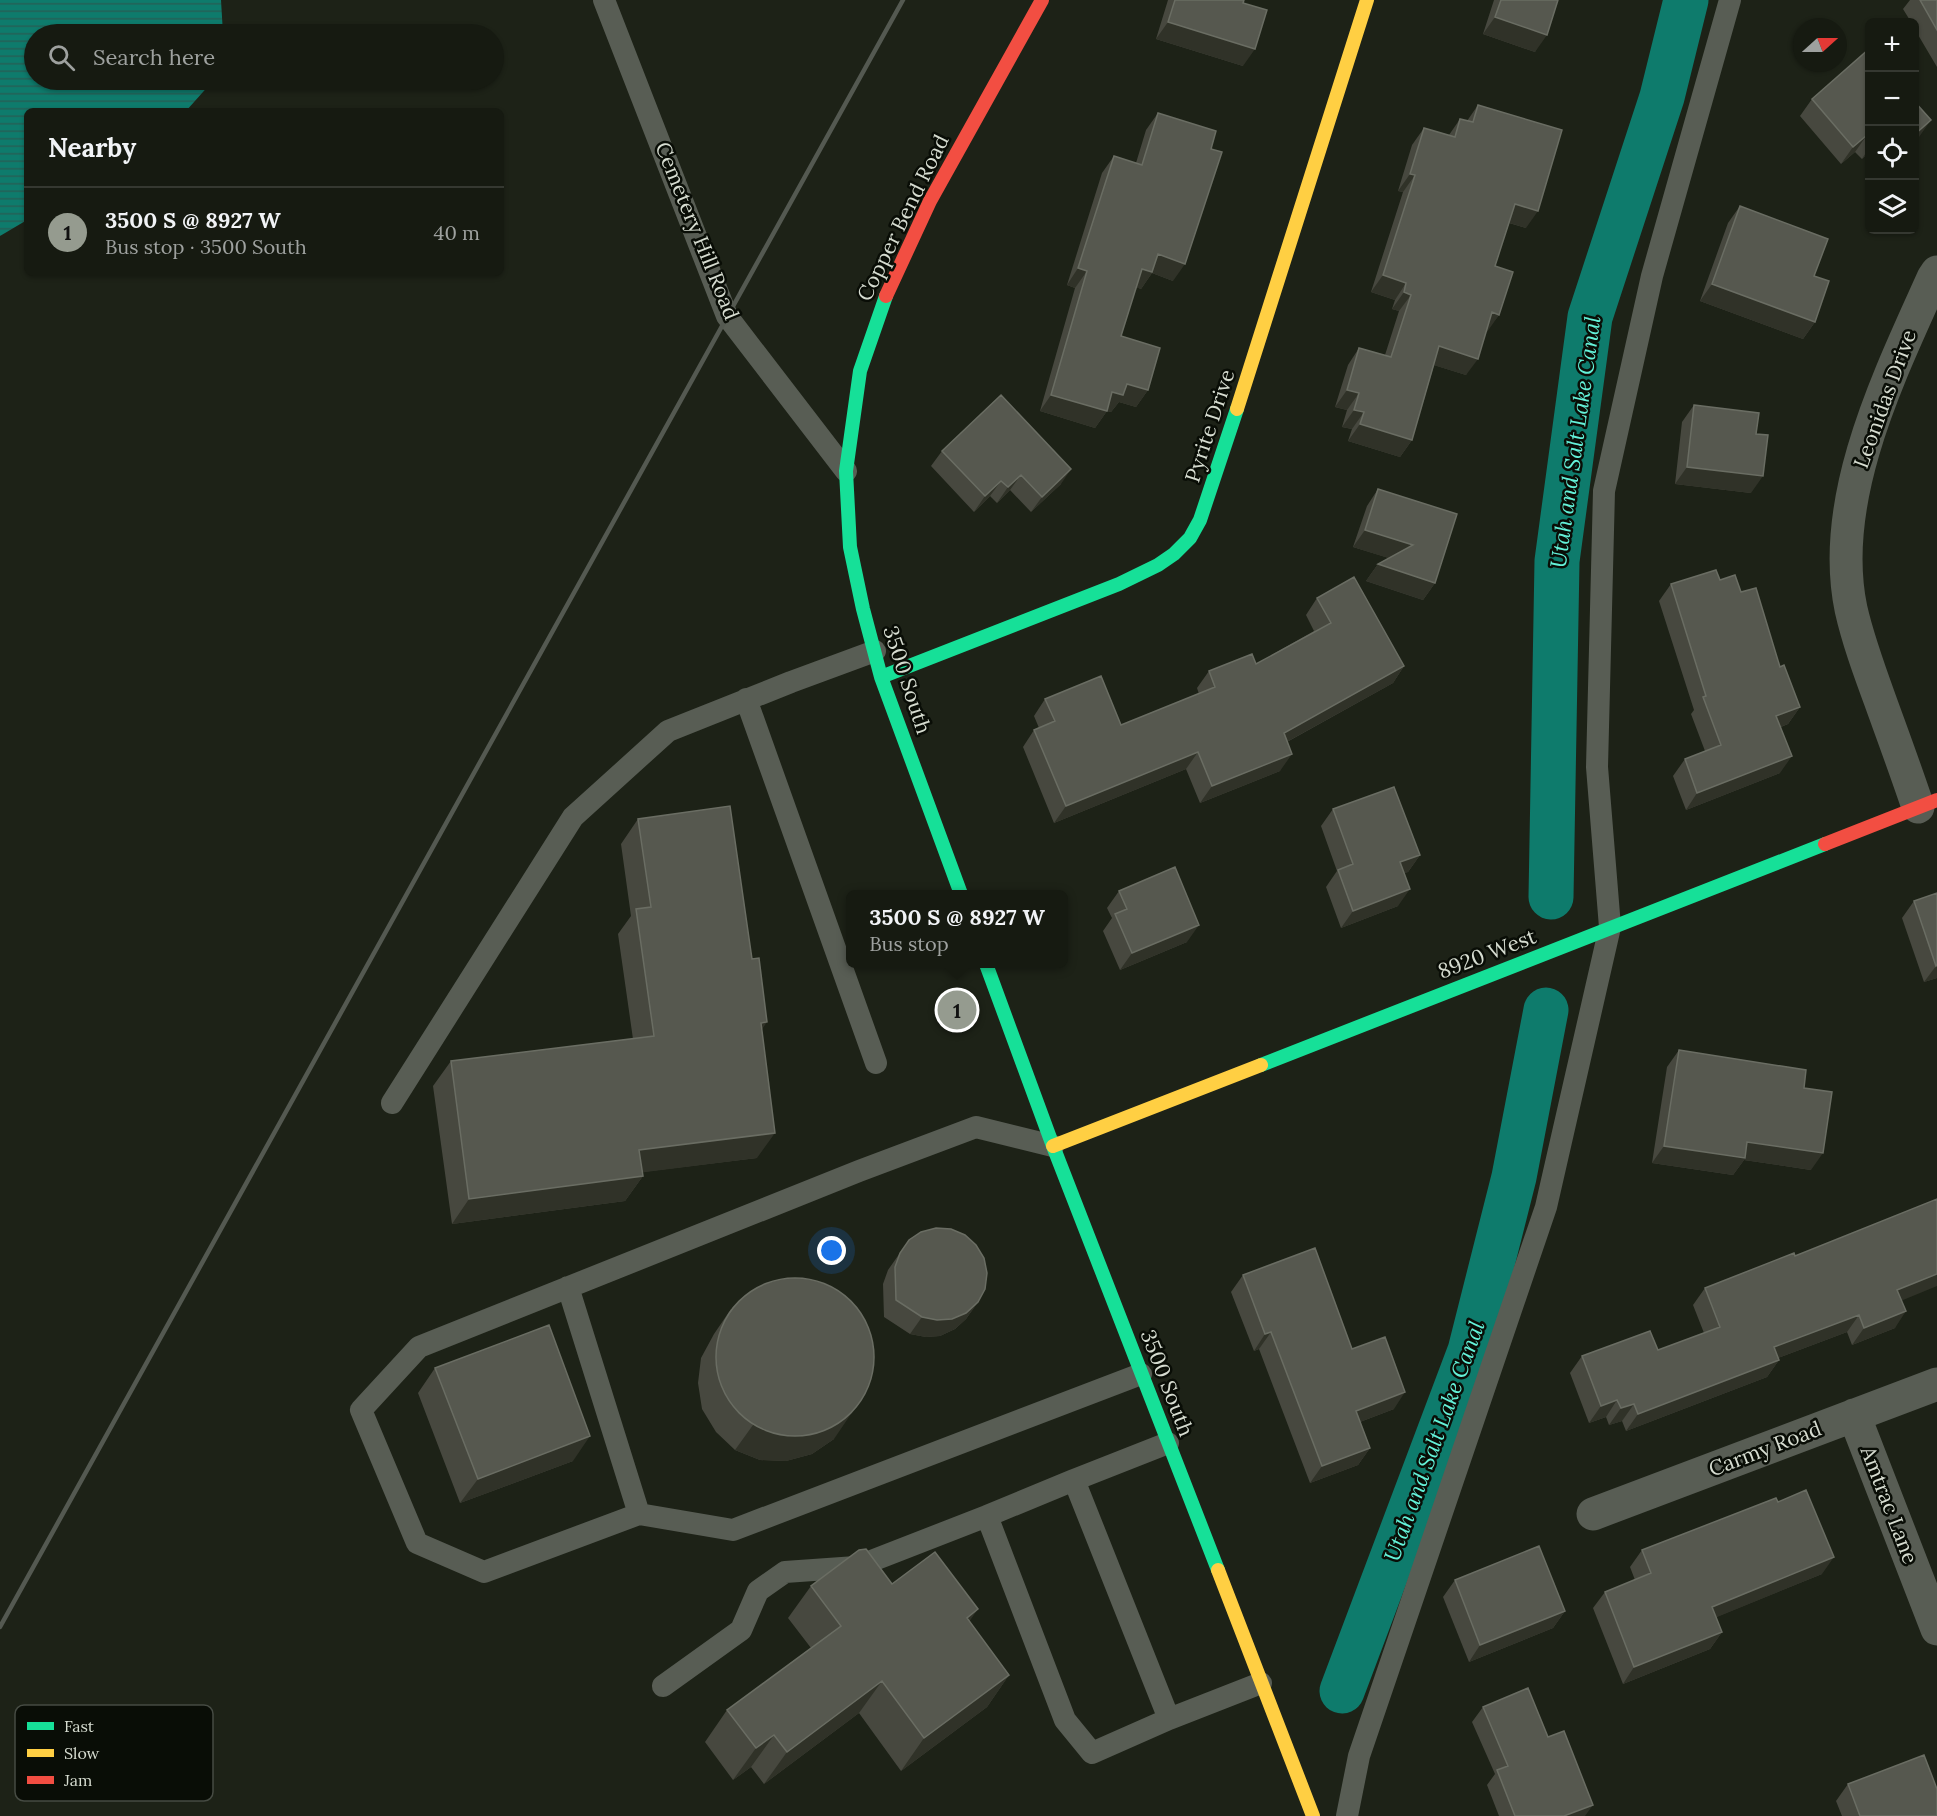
<!DOCTYPE html>
<html lang="en">
<head>
<meta charset="utf-8">
<style>
	:root { --surface:#161a11; --page:#1f231a; --text:#f1f3f6; --muted:#9ea19f; --line:#353831; --accent:#959b8f }
	body { margin:0; font-family:Lora,serif; background:var(--page); color:var(--text) }
	.controls { position:absolute; right:18px; top:18px; display:grid; overflow:hidden; border-radius:9px; box-shadow:0 2px 4px #0004 }
	.controls button { width:54px; height:54px; display:grid; place-items:center; padding:0; border:0; border-bottom:2px solid var(--line); background:var(--surface); color:var(--text); font:30px sans-serif }
	.compass { position:absolute; left:1793px; top:18px; width:54px; height:54px; border-radius:50%; background:var(--surface); box-shadow:0 2px 4px #0004; rotate:69deg }
	.you { position:absolute; left:832px; top:1251px; width:21px; height:21px; margin:-15px; border:4px solid #fff; border-radius:50%; background:#1a73e8; box-shadow:0 0 0 9px #1a73e833 }
	.badge { display:grid; place-items:center; width:39px; height:39px; border-radius:50%; background:var(--accent); color:#111; font-size:20px; font-weight:700 }
	.pin { position:absolute; translate:-50% -50%; border:3px solid #fff; box-shadow:0 2px 6px #0006 }
	.popup { position:absolute; left:846px; top:890px; width:222px; height:78px; box-sizing:border-box; display:grid; place-content:center; border-radius:9px; background:var(--surface); filter:drop-shadow(0 2px 4px #0005); font-size:20px; white-space:nowrap; color:var(--muted) }
	.popup b { font-size:22px; color:var(--text) }
	.popup::after { content:''; position:absolute; left:50%; top:100%; margin-left:-12px; border:12px solid transparent; border-top-color:var(--surface) }
	.list { margin:0; padding:0; list-style:none }
	h2 { display:flex; justify-content:space-between; align-items:center; height:78px; margin:0; padding:0 24px; font-size:26px }
	h2 small { font-size:20px; font-weight:400; color:var(--muted) }
	.list li { display:grid; grid-template-columns:39px 1fr auto; gap:18px; align-items:center; box-sizing:border-box; height:90px; padding:0 24px; border-top:2px solid var(--line) }
	.list b { display:block; font-size:22px; white-space:nowrap }
	.list p { margin:0; font-size:20px; white-space:nowrap; color:var(--muted) }
	.list em { font-size:20px; font-style:normal; color:var(--muted) }
	.icon { flex:none; width:33px; height:33px; fill:none; stroke:currentColor; stroke-width:2; stroke-linecap:round; stroke-linejoin:round }
	.map { position:relative; flex:none; width:1937px; height:1816px; overflow:hidden }
	.search { position:absolute; background:var(--surface); box-shadow:0 2px 4px #0004; left:24px; top:24px; width:480px; height:66px; display:flex; align-items:center; gap:15px; box-sizing:border-box; padding:0 21px; border-radius:33px; color:var(--muted); font-size:22px }
	.panel { position:absolute; background:var(--surface); box-shadow:0 2px 4px #0004; left:24px; top:108px; width:480px; height:168px; border-radius:9px }
	.map>svg:first-child { display:block }
	.water { fill:url(#water-rules) }
	.lines { fill:none; stroke-linecap:round; stroke-linejoin:round }
	.canal { stroke:#0e7b6c; stroke-width:45 }
	.lane { stroke:#585d54; stroke-width:22 }
	.street { stroke:#585d54; stroke-width:33 }
	.fast { stroke:#16e098; stroke-width:14 }
	.slow { stroke:#ffcf43; stroke-width:14 }
	.jam { stroke:#f24e42; stroke-width:14 }
	.rail { stroke:#545951; stroke-width:4.5 }
	.wall { fill:#47483f }
	.shaded-wall { fill:#303228 }
	.building { fill:#56584f; stroke:#6a6d63; stroke-width:1.5 }
	.labels { text-anchor:middle; stroke-width:5; stroke-linejoin:round; paint-order:stroke }
	.street-label { font-size:21px; fill:#d6dcd0; stroke:#090d06 }
	.water-label { font-size:22px; font-style:italic; fill:#64f2d9; stroke:#090d06 }
	.key { fill:#090d06; stroke:#464b43; stroke-width:1.5 }
	.key-label { font-size:16px; fill:#d6dcd0 }
</style>
</head>
<body>
<div class="map">
<svg width="1937" height="1816" viewBox="0 0 1937 1816">
	<defs>
		<pattern id="water-rules" width="6" height="5" patternUnits="userSpaceOnUse" patternTransform="scale(1.5)"><rect width="6" height="5" fill="#0e7b6c"/><path d="M0 2.5h6" fill="none" stroke="#246157"/></pattern>
	</defs>
	<rect width="100%" height="100%" fill="#1d2217"/>
	<path class="water" d="M 0,0 L 221,0 L 223,34 L 34,34 L 34,80 L 212,80 L 211,83 L 186,111 L 27,111 L 27,220 L 0,236 Z"/>
	<g class="lines">
		<path class="canal" d="M 1551,897 L 1557,561 L 1590,317 L 1662,97 L 1686,0
			M 1342,1691 L 1470,1351 L 1514,1177 L 1546,1010"/>
		<path class="lane" d="M 604,0 L 727,316 L 846,471
			M 746,699 L 876,1063
			M 392,1103 L 573,817 L 668,731 L 791,682 L 875,651
			M 1053,1146 L 976,1127 L 859,1171 L 419,1347 L 361,1410 L 417,1543 L 484,1572 L 639,1514 L 733,1530 L 1141,1374
			M 568,1287 L 639,1514
			M 1168,1443 L 1074,1480 L 1169,1719 L 1261,1683
			M 1074,1480 L 987,1516 L 1065,1720 L 1092,1753 L 1169,1719
			M 663,1686 L 741,1630 L 758,1591 L 785,1572 L 856,1567 L 987,1516
			M 1347,1816 L 1359,1756 L 1546,1207 L 1610,927 L 1597,767 L 1604,491 L 1652,276 L 1730,0"/>
		<path class="street" d="M 1918,807 C 1906,771 1893,736 1880,700 C 1869,670 1858,640 1851,609 C 1828,499 1889,376 1933,278 L 1937,272
			M 1854,1415 L 1937,1629
			M 1593,1514 L 1937,1384"/>
		<path class="fast" d="M 886,296 L 860,371 L 846,471 L 850,547 L 863,609 L 881,677 L 961,894
			M 881,677 L 1119,584 L 1158,565 L 1174,554 L 1190,538 L 1200,520 L 1237,409
			M 986,964 L 1053,1146 L 1218,1570
			M 1261,1065 L 1825,844"/>
		<path class="slow" d="M 1237,409 L 1367,0
			M 1053,1146 L 1261,1065
			M 1218,1570 L 1313,1816"/>
		<path class="jam" d="M 886,296 L 930,201 L 1042,0
			M 1825,844 L 1937,800"/>
		<path class="rail" d="M 0,1627 L 903,0"/>
	</g>
	<path class="wall" d="M 1168,0 L 1244,0 L 1243,3 L 1243,66 L 1156,39 Z
		M 1494,0 L 1558,0 L 1535,52 L 1483,34 Z
		M 1910,0 L 1937,0 L 1937,67 L 1914,28 L 1914,22 L 1911,22 L 1903,9 Z
		M 1869,49 L 1869,152 L 1862,159 L 1855,152 L 1841,164 L 1800,116 L 1812,99 Z
		M 1478,105 L 1526,228 L 1509,223 L 1495,266 L 1499,315 L 1486,331 L 1466,375 L 1434,365 L 1412,440 L 1400,457 L 1348,441 L 1352,429 L 1342,427 L 1347,410 L 1335,407 L 1348,365 L 1359,348 L 1385,355 L 1399,311 L 1392,309 L 1395,300 L 1371,292 L 1403,192 L 1398,191 L 1412,145 L 1424,128 L 1449,135 L 1460,119 L 1467,121 Z
		M 1158,113 L 1173,281 L 1152,273 L 1141,289 L 1136,287 L 1121,336 L 1148,390 L 1136,407 L 1119,402 L 1111,412 L 1107,411 L 1095,428 L 1040,411 L 1075,288 L 1067,285 L 1102,173 L 1114,156 L 1136,163 L 1146,130 Z
		M 1740,206 L 1814,276 L 1815,322 L 1803,339 L 1700,301 L 1728,223 Z
		M 1694,405 L 1751,493 L 1675,484 L 1682,422 Z
		M 942,451 L 1061,484 L 1031,512 L 1010,490 L 997,503 L 990,496 L 974,512 L 931,466 Z
		M 1378,489 L 1435,583 L 1423,600 L 1366,581 L 1378,564 L 1389,558 L 1353,547 L 1367,506 Z
		M 1720,580 L 1741,592 L 1780,667 L 1800,707 L 1788,724 L 1781,727 L 1780,773 L 1686,810 L 1673,776 L 1685,759 L 1705,751 L 1691,714 L 1694,710 L 1659,601 L 1671,584 Z
		M 1317,598 L 1404,666 L 1393,683 L 1287,742 L 1280,771 L 1200,803 L 1186,769 L 1054,823 L 1023,747 L 1034,730 L 1039,728 L 1034,716 L 1045,699 L 1121,725 L 1199,694 L 1197,688 L 1209,671 L 1256,664 L 1314,631 L 1306,615 Z
		M 1333,809 L 1420,855 L 1408,872 L 1404,873 L 1398,906 L 1341,928 L 1326,887 L 1337,871 L 1321,826 Z
		M 638,819 L 762,1030 L 757,1158 L 642,1172 L 643,1176 L 625,1201 L 452,1224 L 433,1086 L 451,1061 L 633,1039 L 618,934 L 631,916 L 621,844 Z
		M 1119,891 L 1187,942 L 1120,970 L 1103,931 L 1112,918 L 1107,908 Z
		M 1937,893 L 1937,978 L 1924,982 L 1902,918 L 1914,901 Z
		M 1679,1050 L 1804,1088 L 1811,1170 L 1744,1160 L 1733,1175 L 1652,1163 L 1667,1067 Z
		M 909,1240 L 978,1302 L 966,1319 L 955,1329 L 940,1336 L 926,1337 L 910,1334 L 884,1317 L 883,1284 L 888,1270 Z
		M 1795,1256 L 1902,1300 L 1895,1328 L 1852,1345 L 1847,1332 L 1778,1358 L 1779,1360 L 1767,1377 L 1626,1431 L 1622,1421 L 1609,1425 L 1606,1417 L 1589,1423 L 1570,1373 L 1582,1356 L 1658,1350 L 1704,1333 L 1693,1305 L 1705,1288 Z
		M 1243,1275 L 1352,1349 L 1394,1409 L 1360,1422 L 1370,1448 L 1358,1465 L 1310,1483 L 1259,1349 L 1254,1351 L 1231,1292 Z
		M 731,1309 L 834,1439 L 812,1454 L 786,1461 L 760,1460 L 735,1450 L 716,1432 L 702,1409 L 698,1383 L 701,1358 L 714,1334 Z
		M 435,1368 L 573,1461 L 460,1503 L 418,1393 Z
		M 1778,1502 L 1822,1574 L 1716,1617 L 1722,1632 L 1710,1649 L 1623,1684 L 1593,1608 L 1605,1592 L 1635,1580 L 1630,1567 L 1642,1550 Z
		M 1455,1580 L 1565,1611 L 1553,1628 L 1469,1662 L 1443,1597 Z
		M 892,1584 L 970,1622 L 1009,1675 L 987,1707 L 901,1771 L 859,1713 L 764,1784 L 751,1767 L 733,1780 L 705,1742 L 727,1710 L 811,1648 L 788,1618 L 811,1586 Z
		M 1483,1707 L 1548,1737 L 1585,1816 L 1499,1816 L 1487,1785 L 1495,1774 L 1472,1722 Z
		M 1848,1784 L 1937,1816 L 1842,1816 L 1836,1801 Z"/>
	<path class="shaded-wall" d="M 1495,17 L 1547,35 L 1535,52 L 1483,34 Z
		M 1168,22 L 1255,49 L 1243,66 L 1156,39 Z
		M 1931,120 L 1919,137 L 1914,141 L 1914,135 Z
		M 1867,135 L 1855,152 L 1841,164 L 1853,147 Z
		M 1869,148 L 1869,152 L 1862,159 Z
		M 1410,174 L 1415,175 L 1403,192 L 1398,191 Z
		M 1515,204 L 1538,211 L 1526,228 L 1503,221 Z
		M 1158,254 L 1185,264 L 1173,281 L 1152,273 L 1141,289 L 1130,285 L 1142,269 Z
		M 1078,268 L 1087,271 L 1075,288 L 1067,285 Z
		M 1383,275 L 1406,283 L 1395,300 L 1371,292 Z
		M 1712,284 L 1815,322 L 1803,339 L 1700,301 Z
		M 1404,292 L 1411,295 L 1399,311 L 1392,309 Z
		M 1492,312 L 1499,315 L 1487,332 L 1480,329 Z
		M 1439,346 L 1478,359 L 1466,375 L 1427,363 Z
		M 1127,384 L 1148,390 L 1136,407 L 1119,402 L 1111,412 L 1101,409 L 1112,392 Z
		M 1347,390 L 1359,393 L 1347,410 L 1335,407 Z
		M 1051,395 L 1107,411 L 1095,428 L 1040,411 Z
		M 1354,410 L 1364,412 L 1352,429 L 1342,427 Z
		M 1360,424 L 1412,440 L 1400,457 L 1348,441 Z
		M 1687,467 L 1763,476 L 1751,493 L 1675,484 Z
		M 1071,469 L 1061,484 L 1031,512 L 1042,497 Z
		M 1021,475 L 1010,490 L 997,503 L 1008,487 Z
		M 1001,481 L 990,496 L 974,512 L 985,496 Z
		M 1365,530 L 1413,545 L 1401,562 L 1353,547 Z
		M 1378,564 L 1435,583 L 1423,600 L 1366,581 Z
		M 1404,666 L 1393,683 L 1272,750 L 1284,733 Z
		M 1800,707 L 1788,724 L 1764,733 L 1776,716 Z
		M 1198,752 L 1186,769 L 1054,823 L 1066,806 Z
		M 1292,754 L 1280,771 L 1200,803 L 1212,786 Z
		M 1792,756 L 1780,773 L 1686,810 L 1697,793 Z
		M 1420,855 L 1408,872 L 1388,879 L 1400,862 Z
		M 1410,889 L 1398,906 L 1341,928 L 1353,911 Z
		M 1199,925 L 1187,942 L 1120,970 L 1132,953 Z
		M 1937,965 L 1937,978 L 1924,982 L 1936,966 Z
		M 767,1022 L 750,1047 L 761,1023 Z
		M 775,1133 L 757,1158 L 622,1175 L 639,1150 Z
		M 1747,1142 L 1823,1153 L 1811,1170 L 1744,1160 L 1733,1175 L 1652,1163 L 1664,1146 Z
		M 643,1176 L 625,1201 L 452,1224 L 469,1199 Z
		M 1937,1274 L 1937,1286 L 1886,1307 L 1897,1290 Z
		M 978,1302 L 966,1319 L 955,1329 L 940,1336 L 926,1337 L 910,1334 L 922,1317 Z
		M 1906,1311 L 1895,1328 L 1852,1345 L 1864,1328 Z
		M 1859,1315 L 1847,1332 L 1762,1364 L 1774,1347 Z
		M 1271,1332 L 1259,1349 L 1254,1351 L 1265,1334 Z
		M 1779,1360 L 1767,1377 L 1626,1431 L 1638,1414 Z
		M 1405,1392 L 1394,1409 L 1344,1428 L 1356,1411 Z
		M 1617,1400 L 1606,1417 L 1589,1423 L 1601,1406 Z
		M 1634,1404 L 1622,1421 L 1609,1425 L 1621,1408 Z
		M 851,1414 L 834,1439 L 812,1454 L 786,1461 L 760,1460 L 735,1450 L 753,1425 Z
		M 590,1436 L 573,1461 L 460,1503 L 478,1479 Z
		M 1370,1448 L 1358,1465 L 1310,1483 L 1322,1466 Z
		M 1834,1557 L 1822,1574 L 1700,1624 L 1712,1607 Z
		M 978,1609 L 955,1642 L 967,1618 Z
		M 1565,1611 L 1553,1628 L 1469,1662 L 1480,1645 Z
		M 1722,1632 L 1710,1649 L 1623,1684 L 1634,1667 Z
		M 1009,1675 L 987,1707 L 901,1771 L 924,1738 Z
		M 882,1681 L 859,1713 L 764,1784 L 787,1752 Z
		M 774,1735 L 751,1767 L 733,1780 L 756,1748 Z
		M 1593,1805 L 1585,1816 L 1564,1816 Z"/>
	<path class="building" d="M 1175,0 L 1244,0 L 1243,3 L 1267,10 L 1255,49 L 1168,22 Z
		M 1501,0 L 1558,0 L 1547,35 L 1495,17 Z
		M 1920,0 L 1937,0 L 1937,30 Z
		M 1869,49 L 1869,138 L 1867,135 L 1853,147 L 1812,99 Z
		M 1914,101 L 1931,120 L 1914,135 Z
		M 1478,105 L 1562,130 L 1538,211 L 1515,204 L 1495,266 L 1513,272 L 1499,315 L 1492,312 L 1478,359 L 1439,346 L 1412,440 L 1360,424 L 1364,412 L 1354,410 L 1359,393 L 1347,390 L 1359,348 L 1391,357 L 1411,295 L 1404,292 L 1406,283 L 1383,275 L 1415,175 L 1410,174 L 1424,128 L 1455,137 L 1460,119 L 1473,122 Z
		M 1158,113 L 1216,131 L 1211,149 L 1222,152 L 1185,264 L 1158,254 L 1152,272 L 1142,269 L 1121,336 L 1160,348 L 1148,390 L 1127,384 L 1123,395 L 1112,392 L 1107,411 L 1051,395 L 1087,271 L 1078,268 L 1114,156 L 1142,165 Z
		M 1740,206 L 1828,239 L 1814,276 L 1829,281 L 1815,322 L 1712,284 Z
		M 1001,395 L 1071,469 L 1042,497 L 1021,475 L 1008,487 L 1001,481 L 985,496 L 942,451 Z
		M 1694,405 L 1759,413 L 1756,434 L 1768,435 L 1763,476 L 1687,467 Z
		M 1378,489 L 1457,514 L 1435,583 L 1378,564 L 1413,545 L 1365,530 Z
		M 1716,570 L 1720,580 L 1735,575 L 1741,592 L 1756,588 L 1780,667 L 1784,665 L 1800,707 L 1776,716 L 1792,756 L 1697,793 L 1685,759 L 1721,745 L 1703,697 L 1706,696 L 1671,584 Z
		M 1354,577 L 1404,666 L 1284,733 L 1292,754 L 1212,786 L 1198,752 L 1066,806 L 1034,730 L 1055,721 L 1045,699 L 1101,676 L 1121,725 L 1215,687 L 1209,671 L 1252,654 L 1256,664 L 1331,623 L 1317,598 Z
		M 1394,787 L 1420,855 L 1400,862 L 1410,889 L 1353,911 L 1338,870 L 1353,864 L 1333,809 Z
		M 730,806 L 752,959 L 759,958 L 767,1022 L 761,1023 L 775,1133 L 639,1150 L 643,1176 L 469,1199 L 451,1061 L 654,1036 L 636,909 L 651,907 L 638,819 Z
		M 1175,867 L 1199,925 L 1132,953 L 1115,914 L 1127,909 L 1119,891 Z
		M 1937,893 L 1937,965 L 1936,966 L 1914,901 Z
		M 1679,1050 L 1806,1070 L 1804,1088 L 1832,1092 L 1823,1153 L 1747,1142 L 1745,1158 L 1664,1146 Z
		M 1937,1199 L 1937,1274 L 1897,1290 L 1906,1311 L 1864,1328 L 1859,1315 L 1774,1347 L 1779,1360 L 1638,1414 L 1634,1404 L 1621,1408 L 1617,1400 L 1601,1406 L 1582,1356 L 1650,1331 L 1658,1350 L 1720,1327 L 1705,1288 L 1794,1253 L 1795,1256 Z
		M 936,1228 L 951,1229 L 965,1235 L 976,1245 L 984,1258 L 987,1273 L 985,1289 L 978,1302 L 966,1313 L 952,1319 L 937,1320 L 922,1317 L 896,1300 L 895,1267 L 900,1253 L 909,1240 L 921,1232 Z
		M 1315,1248 L 1352,1349 L 1385,1337 L 1405,1392 L 1356,1411 L 1370,1448 L 1322,1466 L 1271,1332 L 1265,1334 L 1243,1275 Z
		M716 1357a79 79 0 1 1 158 0a79 79 0 1 1-158 0Z
		M 549,1325 L 590,1436 L 478,1479 L 435,1368 Z
		M 1806,1490 L 1834,1557 L 1712,1607 L 1722,1632 L 1634,1667 L 1605,1592 L 1651,1573 L 1642,1550 L 1776,1498 L 1778,1502 Z
		M 1539,1546 L 1565,1611 L 1480,1645 L 1455,1580 Z
		M 866,1549 L 892,1584 L 935,1552 L 978,1609 L 967,1618 L 1009,1675 L 924,1738 L 882,1681 L 787,1752 L 774,1735 L 756,1748 L 727,1710 L 841,1626 L 811,1586 L 859,1550 Z
		M 1528,1688 L 1548,1737 L 1564,1731 L 1593,1805 L 1564,1816 L 1515,1816 L 1497,1770 L 1508,1766 L 1483,1707 Z
		M 1924,1755 L 1937,1789 L 1937,1816 L 1860,1816 L 1848,1784 Z"/>
	<g class="labels">
		<g class="street-label">
			<text transform="translate(903 218) rotate(-64)" y="7">Copper Bend Road</text>
			<text transform="translate(697 231) rotate(68)" y="7">Cemetery Hill Road</text>
			<text transform="translate(1885 399) rotate(-70)" y="7">Leonidas Drive</text>
			<text transform="translate(1210 426) rotate(-72)" y="7">Pyrite Drive</text>
			<text transform="translate(907 680) rotate(72)" y="7">3500 South</text>
			<text transform="translate(1487 954) rotate(-21)" y="7">8920 West</text>
			<text transform="translate(1167 1383) rotate(69)" y="7">3500 South</text>
			<text transform="translate(1765 1449) rotate(-21)" y="7">Carmy Road</text>
			<text transform="translate(1889 1505) rotate(69)" y="7">Amtrac Lane</text>
		</g>
		<g class="water-label">
			<text transform="translate(1575 442) rotate(-82)" y="8">Utah and Salt Lake Canal</text>
			<text transform="translate(1434 1441) rotate(-70)" y="8">Utah and Salt Lake Canal</text>
		</g>
	</g>
	<rect x="15" y="1705" width="198" height="96" rx="9" class="key"/>
	<rect x="27" y="1722" width="27" height="8" fill="#16e098"/>
	<rect x="27" y="1749" width="27" height="8" fill="#ffcf43"/>
	<rect x="27" y="1776" width="27" height="8" fill="#f24e42"/>
	<g class="key-label">
		<text x="64" y="1732">Fast</text>
		<text x="64" y="1759">Slow</text>
		<text x="64" y="1786">Jam</text>
	</g>
</svg>
<div class="controls">
<button>+</button>
<button>−</button>
<button><svg class="icon" aria-label="locate" viewBox="0 0 24 24"><circle cx="12" cy="12" r="6"/><path d="M12 2v4M12 18v4M2 12h4M18 12h4"/></svg></button>
<button><svg class="icon" aria-label="layers" viewBox="0 0 24 24"><path d="M12 4l9 5-9 5-9-5zM3 14l9 5 9-5"/></svg></button>
</div>
<svg class="compass" viewBox="-18 -18 36 36"><path d="M0-13l5 13h-10z" fill="#e53935"/><path d="M0 13l5-13h-10z" fill="#9ea19f"/></svg>
<div class="you"></div>
<div class="pin badge" style="left:957px;top:1010px">1</div>
<div class="popup"><b>3500 S @ 8927 W</b>Bus stop</div>
<div class="search"><svg class="icon" aria-label="search" viewBox="0 0 24 24"><circle cx="10" cy="10" r="6"/><path d="M15 15l6 6"/></svg>Search here</div>
<section class="panel">
<h2>Nearby<small></small></h2>
<ul class="list">
<li><span class="badge">1</span><div><b>3500 S @ 8927 W</b><p>Bus stop · 3500 South</p></div><em>40 m</em></li>
</ul>
</section>
</div>
</body>
</html>
